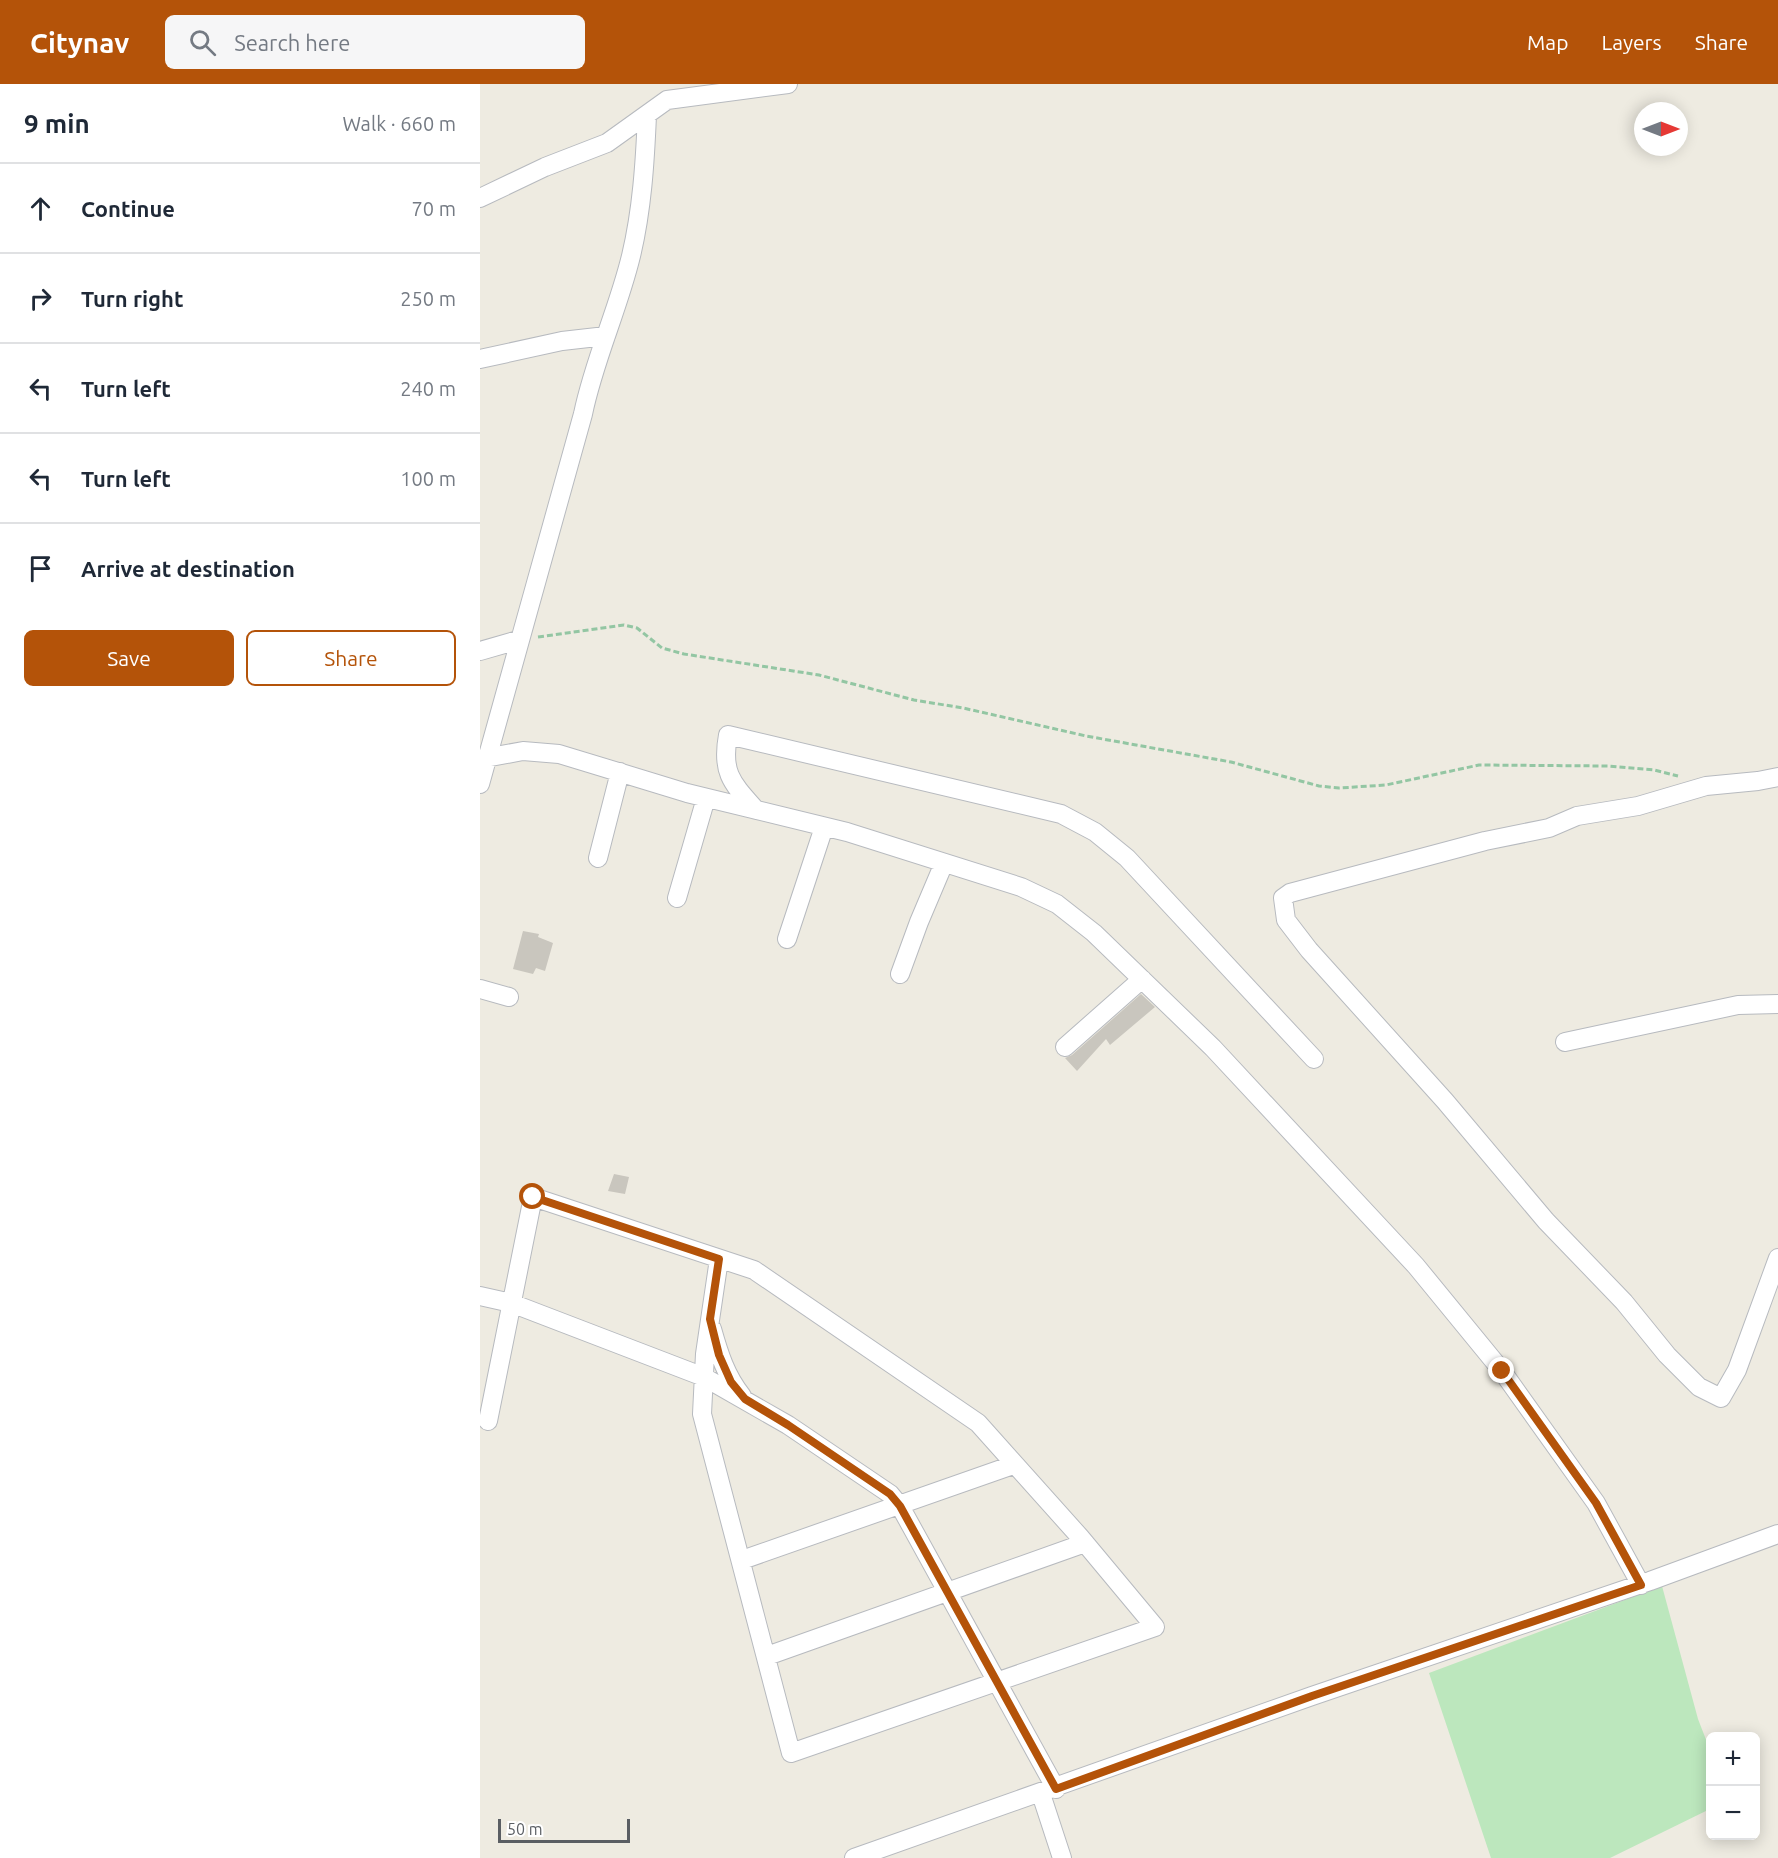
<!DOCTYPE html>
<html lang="en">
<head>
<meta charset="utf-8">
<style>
	:root { --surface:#fff; --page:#f6f6f7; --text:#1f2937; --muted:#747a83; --line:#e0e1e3; --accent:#b45309 }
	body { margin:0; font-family:Ubuntu,sans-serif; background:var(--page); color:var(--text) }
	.controls { position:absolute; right:18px; bottom:18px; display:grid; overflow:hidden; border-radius:9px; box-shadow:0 3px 15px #0003 }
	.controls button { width:54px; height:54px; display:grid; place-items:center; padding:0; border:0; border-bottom:2px solid var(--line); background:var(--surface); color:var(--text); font:30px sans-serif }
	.compass { position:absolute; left:1154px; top:18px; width:54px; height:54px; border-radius:50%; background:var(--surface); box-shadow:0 3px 15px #0003; rotate:90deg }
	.scale { position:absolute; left:18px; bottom:15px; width:132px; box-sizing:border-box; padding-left:6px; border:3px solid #5a5e63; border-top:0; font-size:16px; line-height:21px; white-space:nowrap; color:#5a5e63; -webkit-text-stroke:4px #fff; paint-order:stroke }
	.stop { position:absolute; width:18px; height:18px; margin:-14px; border:4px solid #b45309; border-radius:50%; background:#fff }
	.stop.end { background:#b45309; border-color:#fff; box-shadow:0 2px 6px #0008 }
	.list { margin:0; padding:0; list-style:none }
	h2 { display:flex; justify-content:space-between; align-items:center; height:78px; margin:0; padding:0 24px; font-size:26px }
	h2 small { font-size:20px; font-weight:400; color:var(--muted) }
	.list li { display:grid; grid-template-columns:39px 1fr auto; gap:18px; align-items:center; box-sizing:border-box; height:90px; padding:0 24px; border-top:2px solid var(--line) }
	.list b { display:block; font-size:22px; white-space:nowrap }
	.list em { font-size:20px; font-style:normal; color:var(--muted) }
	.actions { display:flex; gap:12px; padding:18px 24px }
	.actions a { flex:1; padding:14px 0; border:2px solid var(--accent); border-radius:9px; text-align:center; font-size:21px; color:var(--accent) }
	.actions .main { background:var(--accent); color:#fff }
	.icon { flex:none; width:33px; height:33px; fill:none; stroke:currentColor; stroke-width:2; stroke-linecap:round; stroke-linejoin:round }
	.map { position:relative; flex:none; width:1298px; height:1774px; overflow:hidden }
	header { display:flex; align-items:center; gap:36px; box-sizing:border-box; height:84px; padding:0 30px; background:var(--accent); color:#fff }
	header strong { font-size:28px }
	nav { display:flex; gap:33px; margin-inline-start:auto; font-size:21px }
	.search { width:420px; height:54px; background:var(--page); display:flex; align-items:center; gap:15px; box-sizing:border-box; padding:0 21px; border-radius:9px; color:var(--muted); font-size:22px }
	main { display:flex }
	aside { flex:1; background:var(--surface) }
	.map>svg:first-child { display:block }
	.green { fill:#bce7bd }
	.building { fill:#c9c6be }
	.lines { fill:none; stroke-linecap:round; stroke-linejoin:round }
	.minor-casing { stroke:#b7babf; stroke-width:20 }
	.path { stroke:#93c6a3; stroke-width:3; stroke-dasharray:6 3; stroke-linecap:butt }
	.minor { stroke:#fff; stroke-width:18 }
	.route { stroke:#b45309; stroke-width:8 }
</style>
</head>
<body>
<header>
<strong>Citynav</strong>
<div class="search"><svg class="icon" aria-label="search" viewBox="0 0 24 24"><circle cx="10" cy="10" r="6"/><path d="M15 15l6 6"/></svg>Search here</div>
<nav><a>Map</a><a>Layers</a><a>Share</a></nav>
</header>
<main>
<aside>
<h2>9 min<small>Walk · 660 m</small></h2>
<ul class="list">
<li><svg class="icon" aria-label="ahead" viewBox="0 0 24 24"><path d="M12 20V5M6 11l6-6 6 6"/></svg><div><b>Continue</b></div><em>70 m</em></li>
<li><svg class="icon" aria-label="right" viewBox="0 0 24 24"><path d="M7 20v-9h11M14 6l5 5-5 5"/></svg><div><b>Turn right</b></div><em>250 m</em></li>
<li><svg class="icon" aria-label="left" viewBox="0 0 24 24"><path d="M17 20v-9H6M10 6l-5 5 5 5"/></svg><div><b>Turn left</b></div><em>240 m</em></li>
<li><svg class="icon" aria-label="left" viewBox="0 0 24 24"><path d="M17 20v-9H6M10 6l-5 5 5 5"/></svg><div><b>Turn left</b></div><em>100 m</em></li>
<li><svg class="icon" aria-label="arrive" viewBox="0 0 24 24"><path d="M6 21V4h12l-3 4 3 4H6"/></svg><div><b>Arrive at destination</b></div></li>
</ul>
<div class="actions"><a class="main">Save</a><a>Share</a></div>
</aside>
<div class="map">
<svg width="1298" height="1774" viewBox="0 0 1298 1774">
	<rect width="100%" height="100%" fill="#eeebe1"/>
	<path class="green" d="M 1182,1502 L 1218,1635 L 1230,1666 L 1230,1725 L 1130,1774 L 1011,1774 L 949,1589 Z"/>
	<path class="building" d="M 43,847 L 59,850 L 58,853 L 73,859 L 65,887 L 56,884 L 53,890 L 33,885 Z
		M 661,910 L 675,923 L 630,961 L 626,955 L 597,987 L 585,974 L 592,971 Z
		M 134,1090 L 149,1093 L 145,1110 L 128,1107 Z"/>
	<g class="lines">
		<defs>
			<path id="minor" d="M 0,114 L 65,83 L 127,59 L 187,16 L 308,0
				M 0,275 L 82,257 L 126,252
				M 0,567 L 38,556
				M 0,675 L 43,667 L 79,670 L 207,709 L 367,748 L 541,803 L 577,820 L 614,849 L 733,964 L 936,1182 L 1022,1287 L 1116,1419 L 1161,1501
				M 1298,693 L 1278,697 L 1226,702 L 1158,722 L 1097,732 L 1069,744 L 1005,757 L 810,809 L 803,814 L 806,836 L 829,866 L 965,1017 L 1066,1137 L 1144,1218 L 1187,1271 L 1219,1303 L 1241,1314 L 1257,1286 L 1298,1174
				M 0,700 L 103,330 C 114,276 138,226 151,172 C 162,126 165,78 167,31
				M 276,726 C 252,699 241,689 248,651 L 581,730 L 615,748 L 647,774 L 834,975
				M 118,774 L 140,688
				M 197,814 L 226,714
				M 307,855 L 344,743
				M 420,890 L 439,838 L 464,779
				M 0,905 L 29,913
				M 1085,958 L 1258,921 L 1298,920
				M 585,963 L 662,895
				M 0,1212 L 31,1219 L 224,1293 L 308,1341 L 410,1410 L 420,1422 L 576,1705
				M 232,1245 C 239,1270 246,1292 262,1312
				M 8,1337 L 53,1113 L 274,1186 L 498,1339 L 600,1453 L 675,1543 L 311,1669 L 222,1330 L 225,1270 L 239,1175
				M 262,1476 L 533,1381
				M 287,1572 L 605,1459
				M 561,1710 L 582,1774
				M 374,1774 L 832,1612 L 1170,1497 L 1298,1450"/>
		</defs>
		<use href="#minor" class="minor-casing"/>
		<path class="path" d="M 58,553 L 144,541 L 157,544 L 182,564 L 204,570 L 339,591 L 434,616 L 483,624 L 606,652 L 751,678 L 839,702 L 859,704 L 906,701 L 999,681 L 1128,682 L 1174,686 L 1198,692"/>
		<use href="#minor" class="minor"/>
	</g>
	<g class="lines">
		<path class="route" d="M 53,1113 L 239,1175 L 230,1235 L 239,1271 L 251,1298 L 265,1315 L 308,1341 L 410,1410 L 420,1422 L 576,1705 L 832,1612 L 1161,1501 L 1116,1419 L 1022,1287"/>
	</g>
</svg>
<div class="controls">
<button>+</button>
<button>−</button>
</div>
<svg class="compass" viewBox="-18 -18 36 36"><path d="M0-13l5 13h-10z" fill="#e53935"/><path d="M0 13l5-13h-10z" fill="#747a83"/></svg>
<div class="scale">50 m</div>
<div class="stop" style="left:53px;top:1113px"></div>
<div class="stop end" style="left:1022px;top:1287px"></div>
</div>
</main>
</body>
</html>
